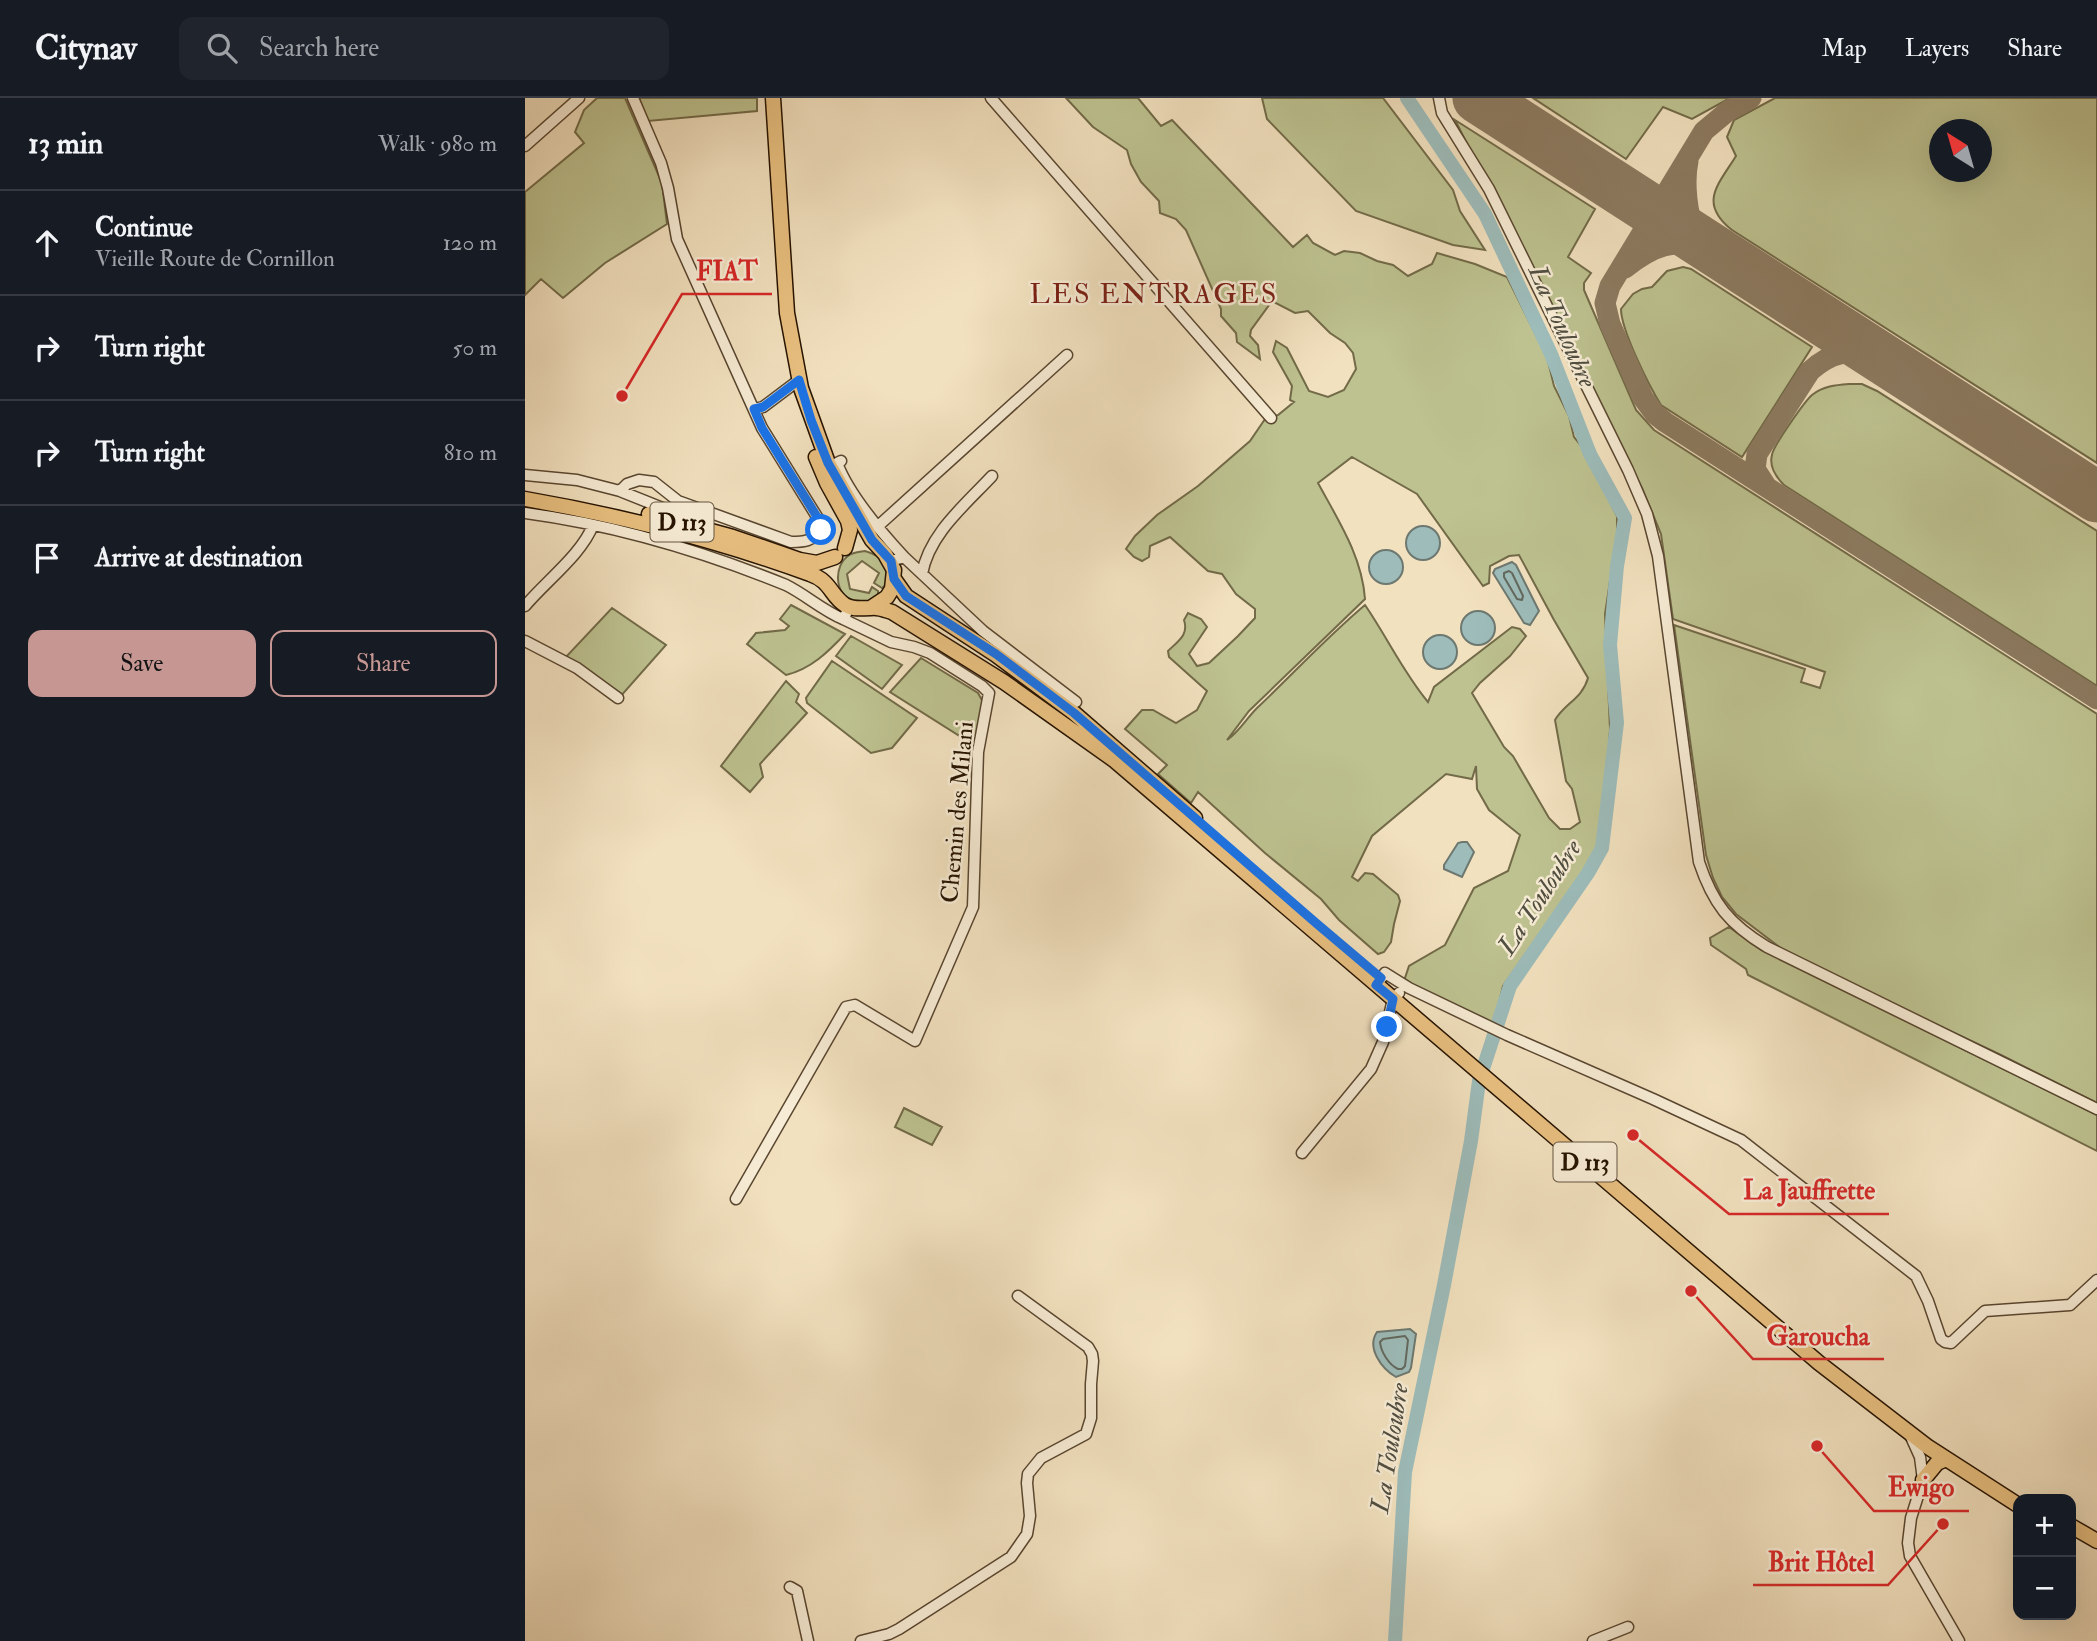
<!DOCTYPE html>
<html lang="en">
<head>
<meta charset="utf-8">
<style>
	:root { --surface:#171b24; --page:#20242c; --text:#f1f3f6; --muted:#9ea1a6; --line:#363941; --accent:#c59692 }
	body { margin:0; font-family:"IM FELL Double Pica",serif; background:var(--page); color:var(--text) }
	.controls { position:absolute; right:21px; bottom:21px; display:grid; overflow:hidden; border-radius:14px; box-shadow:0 7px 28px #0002 }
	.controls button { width:63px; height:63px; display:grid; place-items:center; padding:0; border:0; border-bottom:2px solid var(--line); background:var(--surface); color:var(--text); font:35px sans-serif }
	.compass { position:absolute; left:1404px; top:21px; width:63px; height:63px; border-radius:50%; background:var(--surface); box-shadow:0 7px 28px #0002; rotate:323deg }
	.stop { position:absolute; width:21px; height:21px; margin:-16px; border:5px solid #1a73e8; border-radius:50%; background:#fff }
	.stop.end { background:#1a73e8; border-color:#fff; box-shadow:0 2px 7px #0008 }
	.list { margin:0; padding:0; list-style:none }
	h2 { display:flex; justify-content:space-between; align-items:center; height:91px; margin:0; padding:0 28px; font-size:30px }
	h2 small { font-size:23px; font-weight:400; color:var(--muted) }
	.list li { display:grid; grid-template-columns:46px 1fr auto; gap:21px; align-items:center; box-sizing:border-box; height:105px; padding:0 28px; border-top:2px solid var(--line) }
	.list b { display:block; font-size:26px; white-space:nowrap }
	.list p { margin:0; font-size:23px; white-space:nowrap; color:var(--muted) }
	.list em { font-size:23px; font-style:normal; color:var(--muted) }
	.actions { display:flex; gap:14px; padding:21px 28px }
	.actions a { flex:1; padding:16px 0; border:2px solid var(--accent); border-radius:14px; text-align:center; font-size:24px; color:var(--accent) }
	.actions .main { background:var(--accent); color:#111 }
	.icon { flex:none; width:38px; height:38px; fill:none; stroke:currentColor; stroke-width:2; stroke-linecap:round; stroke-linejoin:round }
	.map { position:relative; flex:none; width:1572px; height:1543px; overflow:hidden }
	header { display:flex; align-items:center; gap:42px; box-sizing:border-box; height:98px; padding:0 35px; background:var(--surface); border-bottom:2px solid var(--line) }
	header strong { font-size:33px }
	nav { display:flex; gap:38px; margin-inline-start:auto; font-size:24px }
	.search { width:490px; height:63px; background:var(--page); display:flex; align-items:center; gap:18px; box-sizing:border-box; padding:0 24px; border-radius:14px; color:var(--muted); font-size:26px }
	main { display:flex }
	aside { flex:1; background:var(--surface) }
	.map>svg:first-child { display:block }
	.green { fill:#bdc290; stroke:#726a48; stroke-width:2; fill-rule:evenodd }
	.water { fill:#9dbcba; stroke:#6d7870; stroke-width:2 }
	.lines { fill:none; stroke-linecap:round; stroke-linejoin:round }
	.shore { stroke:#62685d; stroke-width:2 }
	.river { stroke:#9dbcba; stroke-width:14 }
	.taxiway { stroke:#8c7a60; stroke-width:21 }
	.runway { stroke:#8c7a60; stroke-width:51 }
	.minor-casing { stroke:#594630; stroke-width:13 }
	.major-casing { stroke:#261300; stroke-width:17 }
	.minor { stroke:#f7ecd5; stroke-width:10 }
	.major { stroke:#e9c080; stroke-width:14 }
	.route { stroke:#1a73e8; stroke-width:9 }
	.labels { text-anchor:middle; stroke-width:5; stroke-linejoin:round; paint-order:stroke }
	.shield { fill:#f7ecd5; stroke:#655440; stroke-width:2 }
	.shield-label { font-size:23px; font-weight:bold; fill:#261300 }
	.street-label { font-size:24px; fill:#261300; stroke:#f7ecd5 }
	.water-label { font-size:26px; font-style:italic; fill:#504e41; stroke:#f7ecd5 }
	.quarter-label { font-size:28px; letter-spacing:2px; fill:#7a1f14; stroke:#f7ecd5 }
	.leader { fill:none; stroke:#d62828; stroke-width:2.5 }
	.callout-dot { fill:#d62828; stroke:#f7ecd5; stroke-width:2.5 }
	.callout-label { font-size:26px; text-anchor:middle; font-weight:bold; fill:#d62828; stroke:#f7ecd5; stroke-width:5; stroke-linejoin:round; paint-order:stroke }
</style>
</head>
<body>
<header>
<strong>Citynav</strong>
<div class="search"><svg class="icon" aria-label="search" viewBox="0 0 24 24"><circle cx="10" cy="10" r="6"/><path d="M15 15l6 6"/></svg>Search here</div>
<nav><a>Map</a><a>Layers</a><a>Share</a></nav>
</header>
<main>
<aside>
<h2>13 min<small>Walk · 980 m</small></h2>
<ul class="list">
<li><svg class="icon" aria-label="ahead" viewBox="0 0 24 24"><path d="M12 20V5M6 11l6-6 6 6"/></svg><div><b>Continue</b><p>Vieille Route de Cornillon</p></div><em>120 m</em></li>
<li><svg class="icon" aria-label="right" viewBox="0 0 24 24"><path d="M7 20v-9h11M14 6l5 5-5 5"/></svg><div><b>Turn right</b></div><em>50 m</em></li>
<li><svg class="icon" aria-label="right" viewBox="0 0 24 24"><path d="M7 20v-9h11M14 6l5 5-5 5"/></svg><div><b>Turn right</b></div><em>810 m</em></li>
<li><svg class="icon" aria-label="arrive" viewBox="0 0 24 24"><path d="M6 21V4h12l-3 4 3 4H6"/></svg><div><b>Arrive at destination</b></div></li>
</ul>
<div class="actions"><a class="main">Save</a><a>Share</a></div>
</aside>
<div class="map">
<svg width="1572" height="1543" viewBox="0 0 1572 1543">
	<rect width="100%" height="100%" fill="#f2e1bf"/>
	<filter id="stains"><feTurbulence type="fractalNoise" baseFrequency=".00286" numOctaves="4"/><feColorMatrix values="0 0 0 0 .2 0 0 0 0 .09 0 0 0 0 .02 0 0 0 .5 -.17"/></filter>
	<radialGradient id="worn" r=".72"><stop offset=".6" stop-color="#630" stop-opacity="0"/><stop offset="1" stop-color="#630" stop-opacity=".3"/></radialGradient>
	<path class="green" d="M 72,0 L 100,0 L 137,85 L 142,126 L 80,165 L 38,200 L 16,181 L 0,197 L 0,94 L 59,45 L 50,34 L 59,12 Z
		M 114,0 L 232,0 L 232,13 L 123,23 Z
		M 541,0 L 613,0 L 636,28 L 647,22 L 768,149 L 782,137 L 788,145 L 810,157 L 819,153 L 835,155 L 852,163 L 868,167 L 883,178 L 907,166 L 912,155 L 950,166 L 982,179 L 1022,259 L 1029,288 L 1044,318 L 1049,339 L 1058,350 L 1092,418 L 1092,437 L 1080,516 L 1085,631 L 1081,698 L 1071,753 L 1030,817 L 1011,841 L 978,888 L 969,926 L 879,883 L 884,868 L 920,847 L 949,790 L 983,773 L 995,737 L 964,712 L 952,691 L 951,668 L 947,681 L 921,676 L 847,738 L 827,779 L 833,783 L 840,775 L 848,776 L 873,797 L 875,803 L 869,826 L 866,844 L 859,854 L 853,856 L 814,822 L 796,801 L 740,755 L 673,694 L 666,705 L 633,676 L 642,667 L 600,631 L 617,612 L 628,612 L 651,625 L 672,612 L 682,593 L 644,559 L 643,553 C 653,543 664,537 659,522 L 663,515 L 676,521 L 682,529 L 664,556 L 672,568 L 684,565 L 713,538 L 730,520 L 730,511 L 711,496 L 697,476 L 683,473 L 645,439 L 625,448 L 624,459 L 617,463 L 609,459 L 601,451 L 610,438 L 632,417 L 673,388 L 725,343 L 740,321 L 753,317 L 769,304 L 765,302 L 767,288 L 748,254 L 751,243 L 762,250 L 784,293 L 803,299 L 819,292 L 831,271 L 828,255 L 820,245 L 805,235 L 783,213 L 770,215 L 747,203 L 726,232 L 725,238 L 733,247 L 735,261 L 712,244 L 711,235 L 696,218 L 696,211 L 661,132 L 651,121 L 635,115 L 634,103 L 616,84 L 606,66 L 602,52 L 568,29 ZM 827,359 L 892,396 L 958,488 L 964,485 L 965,468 L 984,458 L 994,457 L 1029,522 L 1063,580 C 1057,601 1040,605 1030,622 L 1041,683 L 1047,691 L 1055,724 L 1045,731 L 1035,731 L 1024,720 L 988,658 L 979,649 L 947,595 L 955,585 L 985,558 L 1001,538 L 995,531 L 987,529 L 909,589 L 903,604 C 878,574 862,539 840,507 C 802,539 768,576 732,610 C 721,621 714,634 702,642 L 724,613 L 840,501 C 837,458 813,422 793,385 Z
		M 737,0 L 858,0 L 928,92 L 935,113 L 960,152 L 928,147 L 831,113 L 742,21 Z
		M 1008,0 L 1205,0 L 1167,21 L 1138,9 L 1101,61 Z
		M 1250,0 L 1572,0 L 1572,365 L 1207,132 C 1173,105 1193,87 1211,58 L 1202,39 L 1209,22 ZM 1414,32 L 1456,32 L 1456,74 L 1414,74 Z
		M 930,22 L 1070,111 L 1043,159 L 1066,175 L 1059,185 L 1059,192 L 1111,312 L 1129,332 L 1572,616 L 1572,1005 L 1476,957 L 1266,858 L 1211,816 L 1197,799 L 1188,780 L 1181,757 L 1149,527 L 1280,571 L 1276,584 L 1295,590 L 1300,574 L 1148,521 L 1136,436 L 1117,390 Z
		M 1158,169 L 1166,171 L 1287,249 L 1217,359 L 1136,307 C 1124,288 1096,232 1096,211 L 1108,196 L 1117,191 L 1127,189 L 1142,173 Z
		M 1324,286 L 1337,286 L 1352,293 L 1572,433 L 1572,588 L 1259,387 C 1251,379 1244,368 1247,357 C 1248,348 1280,303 1287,297 C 1298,288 1311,287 1324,286 Z
		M 340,453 C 360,459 363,466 362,486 L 357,490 L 349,485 L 354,475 L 337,463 L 322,476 L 325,491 L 344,495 L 347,489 L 353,493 L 353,497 L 345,504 C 339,504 332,505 327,502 C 309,495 309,468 323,458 C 328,454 334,454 340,453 Z
		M 266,507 L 320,536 C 303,554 286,571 261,577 L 222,546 L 231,535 L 260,532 L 264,528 L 255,521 Z
		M 87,510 L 141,547 L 95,599 L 39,561 Z
		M 326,538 L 377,567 L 357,591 L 311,558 Z
		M 396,560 L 453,595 L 458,604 L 452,649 L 365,594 Z
		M 307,563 L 392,620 L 367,650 L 346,655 L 282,605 L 281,600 Z
		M 261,583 L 274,596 L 271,604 L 282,615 L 235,666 L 238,679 L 225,694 L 196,668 Z
		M 1204,829 L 1236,852 L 1572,1017 L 1572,1053 L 1223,877 L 1221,871 L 1186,847 L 1185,840 Z
		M 379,1010 L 417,1029 L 407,1047 L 370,1029 Z"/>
	<path class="water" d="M881 445a17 17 0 1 1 34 0a17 17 0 1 1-34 0Z
		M844 469a17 17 0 1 1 34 0a17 17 0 1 1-34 0Z
		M 987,464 L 991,467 L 1014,513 L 1005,527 L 999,525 L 968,475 L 970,471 Z
		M936 530a17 17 0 1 1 34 0a17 17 0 1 1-34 0Z
		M898 554a17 17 0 1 1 34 0a17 17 0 1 1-34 0Z
		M 937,744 L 942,744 L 949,754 L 937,779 L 919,771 L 919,767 L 933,745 Z
		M 885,1231 L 891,1236 L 886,1270 L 884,1274 L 871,1279 C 857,1271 841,1250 852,1234 Z"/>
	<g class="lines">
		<path class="shore" d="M 984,473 L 987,475 L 998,498 L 997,502 L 992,501 L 979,479 L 979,475 Z
			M 880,1238 L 883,1242 L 880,1268 L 877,1271 L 873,1271 C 864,1267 856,1254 855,1244 L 858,1241 Z"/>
		<path class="river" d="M 870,1543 L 880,1374 L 919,1187 L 946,1043 L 954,983 L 985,888 L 1063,775 L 1077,750 L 1092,625 L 1085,547 L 1092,468 L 1100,420 L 1065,356 L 1026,256 L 960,116 L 882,0"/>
		<path class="taxiway" d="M 1226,0 L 1203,13 L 1179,33 L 1085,188 L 1080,205 L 1085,226 L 1118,300 L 1130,316 L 1140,324 L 1572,601
			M 1163,63 C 1159,82 1161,119 1172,136 C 1175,141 1180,145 1183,149
			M 1100,170 C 1129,147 1148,141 1183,149
			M 1241,388 L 1230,371 L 1232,356 L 1285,273 C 1306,254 1326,250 1353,258"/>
		<path class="runway" d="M 953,0 L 1572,399"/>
		<defs>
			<path id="minor" d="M 466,0 L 746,320
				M 914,0 L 917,15 L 964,91 L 1103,372 L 1122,416 L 1133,458 L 1174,764 C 1188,806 1204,826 1242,849 L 1572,1011
				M 0,48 L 54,0
				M 229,311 L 238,309 L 274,282
				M 316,363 L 312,365 C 324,397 356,434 379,459
				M 0,377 L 52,382 L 95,393 L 170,423
				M 95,393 L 102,386 L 114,382 L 129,384 L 153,403 L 266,444 C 280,444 287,443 296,432 L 294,422 L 237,330 L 152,141 L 143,90 L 136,65 L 108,0
				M 0,415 C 90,427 177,453 261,487 C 281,497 297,512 318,521 L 321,516
				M 352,429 L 542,257
				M 366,463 L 379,459 L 458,533 L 551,604
				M 397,476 C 404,436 440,407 467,378
				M 0,508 C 21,483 57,456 68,427
				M 0,543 L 52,570 L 93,600
				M 851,887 L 860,875 L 884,890 L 982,937 L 1128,1001 L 1216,1042 L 1391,1178 L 1403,1203 L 1416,1241 L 1420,1244 L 1426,1245 L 1460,1213 L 1545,1207 L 1572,1182
				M 777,1055 L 846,971 L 858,944 L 868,901 L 874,895
				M 211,1101 L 321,909 L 330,907 L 390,943 L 448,809 L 453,654 L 464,595 L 457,588 L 405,555 L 389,549 L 366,544 L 318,521
				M 1386,1339 L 1395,1359 L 1398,1382 L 1386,1420 L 1383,1445 L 1385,1458 L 1434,1543
				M 265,1489 L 272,1493 L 283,1543
				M 336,1543 L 364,1536 L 374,1531 L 486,1459 L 502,1436 L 505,1418 L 502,1385 L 503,1376 L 516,1360 L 561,1336 L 566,1320 L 566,1286 L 568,1263 L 567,1256 L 563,1249 L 493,1198
				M 1068,1543 L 1103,1529"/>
			<path id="major" d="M 248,0 L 262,215 L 276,290 L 303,365 L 347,442 L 360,456 L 369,472 L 367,491 L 362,499 L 347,509
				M 291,359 L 302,385 L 323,423 L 325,432 L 320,450
				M 0,401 C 98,418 192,442 285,476 C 306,483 305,497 320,507 C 329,512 336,510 346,510 C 353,509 360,512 367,514 L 479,584 L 589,662 L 1294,1265 L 1403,1349 L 1493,1407
				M 124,416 L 208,439 L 275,462 L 292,465 L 310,459
				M 369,481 L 381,498 L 471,557 L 549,615 L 670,720
				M 1398,1382 L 1412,1365 L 1421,1361
				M 1546,1428 L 1572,1443"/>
		</defs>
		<use href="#minor" class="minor-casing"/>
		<use href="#major" class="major-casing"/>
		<use href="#minor" class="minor"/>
		<use href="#major" class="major"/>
	</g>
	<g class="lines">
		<path class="route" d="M 296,432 L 294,422 L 237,330 L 229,311 L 238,309 L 274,282 L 286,322 L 303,365 L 347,442 L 366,463 L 369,481 L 381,498 L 471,556 L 549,615 L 791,825 L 856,880 L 851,887 L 868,901 L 862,929"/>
	</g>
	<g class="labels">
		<g class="shield">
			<rect x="125.5" y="404.5" width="63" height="39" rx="5"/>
			<rect x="1028.5" y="1044.5" width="63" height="39" rx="5"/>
		</g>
		<g class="shield-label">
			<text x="157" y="432">D 113</text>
			<text x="1060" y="1072">D 113</text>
		</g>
		<g class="street-label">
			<text transform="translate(432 714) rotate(-85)" y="8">Chemin des Milani</text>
		</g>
		<g class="water-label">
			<text transform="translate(1038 228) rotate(66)" y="9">La Touloubre</text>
			<text transform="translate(1014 799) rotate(-57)" y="9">La Touloubre</text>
			<text transform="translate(864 1350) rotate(-81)" y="9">La Touloubre</text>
		</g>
		<g class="quarter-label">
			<text x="629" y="205">LES ENTRAGES</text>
		</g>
	</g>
	<path class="leader" d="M97 298L157 196H247M1108 1037L1204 1116H1364M1166 1193L1228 1261H1359M1292 1348L1349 1413H1444M1418 1426L1363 1487H1228"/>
	<g class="callout-dot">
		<circle cx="97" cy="298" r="7"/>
		<circle cx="1108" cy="1037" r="7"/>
		<circle cx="1166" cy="1193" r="7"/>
		<circle cx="1292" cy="1348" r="7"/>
		<circle cx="1418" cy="1426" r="7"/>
	</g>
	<g class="callout-label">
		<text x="202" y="182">FIAT</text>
		<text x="1284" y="1101">La Jauffrette</text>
		<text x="1293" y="1247">Garoucha</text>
		<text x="1396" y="1398">Ewigo</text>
		<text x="1296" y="1473">Brit Hôtel</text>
	</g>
	<rect width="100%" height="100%" filter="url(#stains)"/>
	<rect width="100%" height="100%" fill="url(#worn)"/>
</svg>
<div class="controls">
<button>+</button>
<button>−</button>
</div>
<svg class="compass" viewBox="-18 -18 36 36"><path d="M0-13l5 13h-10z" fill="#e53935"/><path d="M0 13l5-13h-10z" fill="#9ea1a6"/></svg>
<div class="stop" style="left:296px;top:432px"></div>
<div class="stop end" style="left:862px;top:929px"></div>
</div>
</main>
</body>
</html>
